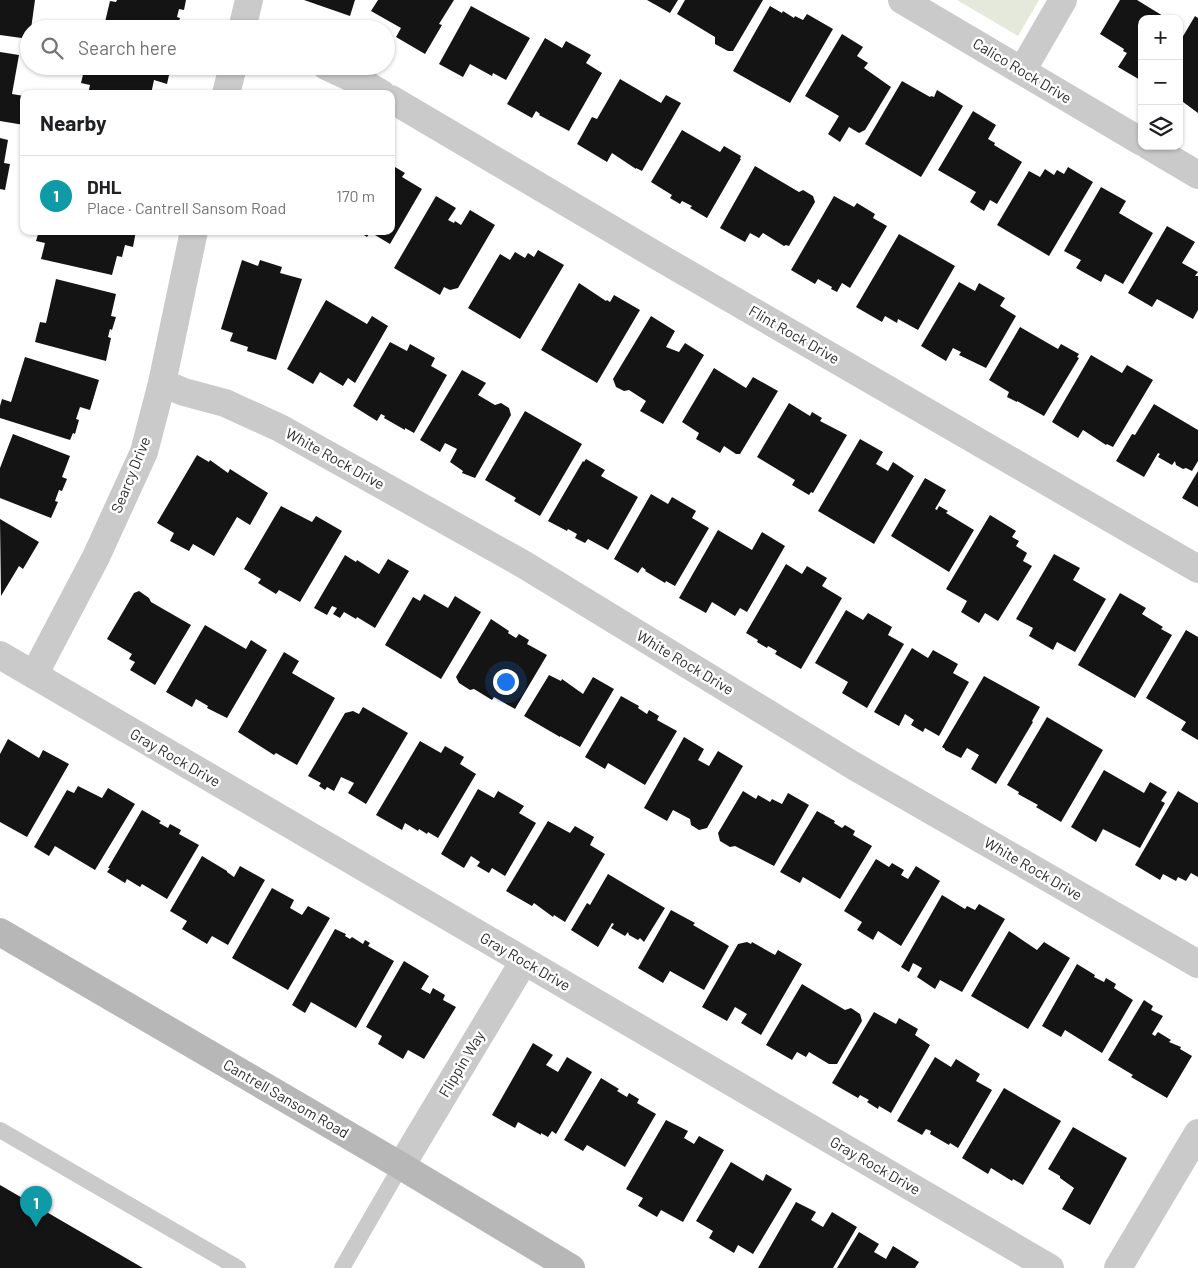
<!DOCTYPE html>
<html lang="en">
<head>
<meta charset="utf-8">
<style>
	:root { --surface:#fff; --page:#f2f2f2; --text:#202124; --muted:#757577; --line:#e0e0e0; --accent:#d93952 }
	body { margin:0; font-family:Barlow,sans-serif; background:var(--page); color:var(--text) }
	.controls { position:absolute; right:15px; top:15px; display:grid; overflow:hidden; border-radius:10px; box-shadow:0 1px 4px #0004 }
	.controls button { width:45px; height:45px; display:grid; place-items:center; padding:0; border:0; border-bottom:1px solid var(--line); background:var(--surface); color:var(--text); font:25px sans-serif }
	.you { position:absolute; left:505px; top:681px; width:18px; height:18px; margin:-12px; border:4px solid #fff; border-radius:50%; background:#1a73e8; box-shadow:0 0 0 8px #1a73e833 }
	.badge { display:grid; place-items:center; width:32px; height:32px; border-radius:50%; background:var(--accent); color:#fff; font-size:16px; font-weight:700 }
	.pin { position:absolute; translate:-50% -41px; filter:drop-shadow(0 1px 2px #0008) }
	.pin::after { content:''; position:absolute; top:26px; width:18px; height:15px; background:inherit; clip-path:polygon(0 0,100% 0,50% 100%) }
	.list { margin:0; padding:0; list-style:none }
	h2 { display:flex; justify-content:space-between; align-items:center; height:65px; margin:0; padding:0 20px; font-size:21px }
	h2 small { font-size:16px; font-weight:400; color:var(--muted) }
	.list li { display:grid; grid-template-columns:32px 1fr auto; gap:15px; align-items:center; box-sizing:border-box; height:80px; padding:0 20px; border-top:1px solid var(--line) }
	.list b { display:block; font-size:19px; white-space:nowrap }
	.list p { margin:0; font-size:16px; white-space:nowrap; color:var(--muted) }
	.list em { font-size:16px; font-style:normal; color:var(--muted) }
	.icon { flex:none; width:28px; height:28px; fill:none; stroke:currentColor; stroke-width:2; stroke-linecap:round; stroke-linejoin:round }
	.map { position:relative; flex:none; width:1198px; height:1268px; overflow:hidden }
	.search { position:absolute; background:var(--surface); box-shadow:0 1px 4px #0004; left:20px; top:20px; width:375px; height:55px; display:flex; align-items:center; gap:12px; box-sizing:border-box; padding:0 18px; border-radius:28px; color:var(--muted); font-size:19px }
	.panel { position:absolute; background:var(--surface); box-shadow:0 1px 4px #0004; left:20px; top:90px; width:375px; height:145px; border-radius:10px }
	.map>svg:first-child { display:block }
	.green { fill:#e4e9db }
	.building { fill:#141414 }
	.lines { fill:none; stroke-linecap:round; stroke-linejoin:round }
	.lane { stroke:#cacaca; stroke-width:16 }
	.street { stroke:#cacaca; stroke-width:28 }
	.secondary { stroke:#b7b7b7; stroke-width:28 }
	.labels { text-anchor:middle; stroke-width:5; stroke-linejoin:round; paint-order:stroke }
	.street-label { font-size:15px; fill:#2d2d2d; stroke:#fff }
</style>
</head>
<body>
<div class="map">
<svg width="1198" height="1268" viewBox="0 0 1198 1268">
	<rect width="100%" height="100%" fill="#fff"/>
	<path class="green" d="M 957,0 L 1039,0 L 1018,36 Z"/>
	<path class="building" d="M 0,0 L 35,0 L 31,29 L 29,29 L 29,39 L 0,35 Z
		M 117,0 L 186,0 L 184,10 L 179,9 L 177,17 L 180,18 L 177,29 L 125,29 L 108,25 L 109,23 L 105,22 L 110,1 L 116,2 Z
		M 304,0 L 355,0 L 350,16 Z
		M 378,0 L 454,0 L 439,24 L 442,25 L 425,54 L 396,37 L 401,28 L 371,11 Z
		M 647,0 L 678,0 L 670,13 Z
		M 685,0 L 763,0 L 733,51 L 728,51 L 715,44 L 715,37 L 677,14 Z
		M 1120,0 L 1137,0 L 1168,19 L 1142,19 L 1142,81 L 1118,67 L 1127,53 L 1123,51 L 1124,49 L 1100,34 Z
		M 471,6 L 530,38 L 506,80 L 493,73 L 492,76 L 470,64 L 463,77 L 439,64 Z
		M 770,6 L 782,13 L 783,11 L 794,18 L 795,16 L 803,20 L 807,14 L 833,29 L 790,103 L 733,71 Z
		M 1195,16 L 1198,18 L 1198,113 L 1179,99 L 1179,43 Z
		M 842,34 L 863,47 L 857,56 L 868,63 L 864,68 L 891,87 L 865,130 L 859,133 L 849,127 L 840,142 L 828,134 L 839,116 L 805,96 Z
		M 545,38 L 562,48 L 566,41 L 591,55 L 586,63 L 602,73 L 569,131 L 539,115 L 540,114 L 536,111 L 532,118 L 507,104 Z
		M 0,52 L 19,55 L 12,94 L 24,96 L 24,125 L 0,121 Z
		M 85,66 L 171,66 L 167,84 L 154,80 L 151,94 L 88,94 L 90,85 L 81,83 Z
		M 620,79 L 661,103 L 666,95 L 681,103 L 642,171 L 636,168 L 636,169 L 612,153 L 607,162 L 577,144 L 592,117 L 597,119 Z
		M 902,81 L 930,97 L 931,96 L 934,97 L 937,90 L 963,106 L 921,177 L 865,144 Z
		M 973,111 L 996,125 L 988,139 L 995,143 L 994,145 L 1022,162 L 997,204 L 990,200 L 984,211 L 970,202 L 976,192 L 938,170 Z
		M 682,130 L 720,152 L 724,146 L 741,156 L 740,159 L 741,159 L 707,218 L 690,208 L 692,206 L 682,201 L 680,204 L 670,198 L 672,195 L 651,182 Z
		M 0,138 L 8,140 L 4,163 L 10,164 L 5,190 L 0,189 Z
		M 755,166 L 799,192 L 803,190 L 813,196 L 815,202 L 789,246 L 786,245 L 784,246 L 763,233 L 759,238 L 750,233 L 745,242 L 720,228 Z
		M 395,167 L 405,173 L 402,177 L 422,189 L 390,244 L 370,232 L 367,237 L 358,231 L 391,231 L 391,173 Z
		M 1068,167 L 1093,182 L 1049,256 L 997,225 L 1029,171 L 1040,177 L 1045,169 L 1054,175 L 1057,170 L 1064,174 Z
		M 1101,187 L 1126,201 L 1119,213 L 1153,233 L 1123,284 L 1105,274 L 1101,282 L 1076,268 L 1081,260 L 1064,251 Z
		M 436,196 L 456,208 L 448,220 L 454,223 L 455,221 L 461,225 L 470,210 L 495,225 L 458,288 L 450,290 L 444,287 L 440,295 L 394,268 Z
		M 834,196 L 854,207 L 857,203 L 875,214 L 873,218 L 887,226 L 850,288 L 842,283 L 837,292 L 831,289 L 832,287 L 818,279 L 815,284 L 791,270 Z
		M 1167,226 L 1195,242 L 1182,263 L 1198,272 L 1195,276 L 1198,276 L 1198,310 L 1193,319 L 1157,299 L 1152,307 L 1128,293 Z
		M 39,231 L 136,231 L 133,247 L 125,245 L 122,257 L 117,256 L 112,275 L 41,259 L 45,243 L 36,241 Z
		M 899,234 L 955,266 L 918,330 L 898,319 L 897,323 L 885,316 L 882,322 L 856,307 Z
		M 538,250 L 564,265 L 520,339 L 468,308 L 500,254 L 510,260 L 515,252 L 525,258 L 528,253 L 534,257 Z
		M 242,260 L 258,266 L 260,260 L 282,267 L 280,273 L 302,279 L 276,360 L 247,351 L 248,347 L 230,341 L 233,333 L 221,329 Z
		M 56,279 L 116,294 L 111,316 L 116,317 L 112,330 L 110,329 L 108,337 L 111,338 L 106,361 L 35,342 L 40,322 L 46,323 Z
		M 959,282 L 975,291 L 979,283 L 1005,298 L 1000,306 L 1016,316 L 986,368 L 959,355 L 961,352 L 953,348 L 946,361 L 921,346 Z
		M 579,283 L 606,301 L 607,300 L 610,302 L 614,295 L 640,310 L 597,383 L 541,350 Z
		M 326,300 L 367,324 L 372,316 L 388,326 L 355,383 L 348,378 L 343,386 L 320,372 L 313,384 L 287,369 Z
		M 651,316 L 675,331 L 666,347 L 679,352 L 685,343 L 704,355 L 663,424 L 640,411 L 646,401 L 629,390 L 624,391 L 616,387 L 613,379 Z
		M 1020,327 L 1058,349 L 1061,344 L 1079,354 L 1077,357 L 1079,358 L 1044,416 L 1017,401 L 1017,402 L 1007,397 L 1009,392 L 989,380 Z
		M 390,342 L 407,351 L 410,344 L 435,358 L 431,366 L 447,375 L 414,433 L 405,428 L 405,430 L 384,418 L 385,416 L 381,414 L 377,421 L 353,406 Z
		M 1091,355 L 1122,373 L 1127,365 L 1153,380 L 1113,447 L 1107,444 L 1106,445 L 1083,430 L 1078,438 L 1052,422 Z
		M 25,357 L 99,380 L 90,410 L 80,407 L 76,419 L 79,420 L 75,434 L 73,433 L 70,440 L 0,418 L 0,406 L 2,399 L 11,402 Z
		M 714,368 L 746,388 L 753,377 L 778,391 L 740,454 L 736,454 L 724,446 L 720,453 L 696,439 L 699,433 L 682,422 Z
		M 462,370 L 486,383 L 478,395 L 495,405 L 501,403 L 509,408 L 511,415 L 475,478 L 462,473 L 463,471 L 450,462 L 457,449 L 445,443 L 440,452 L 420,440 Z
		M 789,403 L 810,416 L 812,412 L 822,418 L 820,421 L 847,435 L 813,493 L 811,492 L 809,495 L 792,485 L 795,480 L 757,457 Z
		M 1154,404 L 1198,430 L 1198,461 L 1192,471 L 1186,468 L 1183,469 L 1176,465 L 1175,461 L 1172,465 L 1158,457 L 1160,454 L 1158,453 L 1144,477 L 1116,461 L 1132,434 L 1135,435 Z
		M 525,411 L 582,444 L 540,516 L 514,501 L 516,498 L 485,480 Z
		M 13,434 L 70,456 L 62,477 L 67,479 L 62,491 L 59,490 L 55,501 L 58,502 L 51,518 L 0,498 L 0,468 Z
		M 860,439 L 883,452 L 876,464 L 888,471 L 893,462 L 914,476 L 874,544 L 818,511 Z
		M 197,455 L 209,462 L 210,460 L 228,473 L 230,469 L 268,493 L 250,525 L 237,517 L 214,556 L 193,544 L 189,551 L 170,541 L 174,533 L 157,523 Z
		M 586,459 L 605,470 L 601,476 L 638,497 L 608,550 L 588,539 L 585,543 L 575,538 L 577,534 L 568,529 L 567,531 L 548,521 L 583,461 L 584,462 Z
		M 1198,471 L 1198,507 L 1182,498 Z
		M 925,478 L 946,490 L 935,509 L 937,510 L 939,506 L 948,511 L 946,513 L 974,530 L 949,572 L 891,536 Z
		M 651,494 L 668,504 L 672,497 L 696,511 L 692,518 L 709,528 L 675,586 L 666,581 L 665,583 L 645,571 L 646,570 L 642,567 L 638,573 L 614,559 Z
		M 281,506 L 312,522 L 316,516 L 342,531 L 300,602 L 279,590 L 276,594 L 258,583 L 261,579 L 244,569 Z
		M 990,515 L 1016,531 L 1012,537 L 1019,541 L 1016,546 L 1027,553 L 1023,561 L 1032,566 L 998,621 L 985,613 L 979,623 L 961,612 L 967,601 L 946,589 Z
		M 0,519 L 39,542 L 23,569 L 19,566 L 1,596 Z
		M 718,530 L 752,550 L 762,532 L 785,546 L 747,612 L 740,608 L 735,616 L 712,602 L 706,613 L 679,598 Z
		M 1054,554 L 1080,568 L 1073,580 L 1106,599 L 1075,652 L 1057,642 L 1053,650 L 1029,636 L 1033,628 L 1016,619 Z
		M 345,555 L 356,562 L 357,560 L 379,574 L 388,559 L 409,571 L 375,628 L 357,617 L 356,619 L 344,612 L 340,618 L 333,614 L 337,608 L 332,606 L 327,615 L 314,608 Z
		M 786,564 L 802,574 L 807,566 L 827,578 L 822,586 L 842,598 L 801,669 L 775,654 L 777,651 L 768,646 L 767,648 L 757,642 L 758,640 L 746,633 Z
		M 139,591 L 149,598 L 151,602 L 191,625 L 155,685 L 130,670 L 135,662 L 129,659 L 132,654 L 107,639 L 134,593 Z
		M 1120,593 L 1146,608 L 1142,614 L 1163,627 L 1161,629 L 1172,635 L 1135,698 L 1078,665 Z
		M 424,594 L 448,608 L 455,596 L 481,612 L 441,679 L 385,645 L 413,597 L 420,601 Z
		M 846,610 L 863,620 L 868,613 L 892,627 L 888,635 L 904,644 L 867,708 L 842,693 L 848,682 L 815,663 Z
		M 491,619 L 509,631 L 508,633 L 516,638 L 519,634 L 529,640 L 527,644 L 547,655 L 515,709 L 494,697 L 492,700 L 474,689 L 470,690 L 459,683 L 456,677 Z
		M 205,625 L 246,649 L 251,640 L 267,650 L 227,718 L 207,708 L 208,706 L 196,699 L 192,707 L 166,692 Z
		M 1186,630 L 1198,637 L 1198,740 L 1181,730 L 1186,722 L 1146,698 Z
		M 912,648 L 928,658 L 933,650 L 958,664 L 953,673 L 969,682 L 939,736 L 925,728 L 923,732 L 911,725 L 914,720 L 905,714 L 899,726 L 874,712 Z
		M 284,652 L 299,661 L 292,673 L 335,698 L 297,765 L 276,753 L 274,755 L 238,732 Z
		M 549,675 L 561,681 L 562,679 L 583,694 L 593,677 L 614,689 L 580,747 L 560,736 L 560,737 L 524,716 Z
		M 984,676 L 1040,707 L 1032,721 L 1033,722 L 996,784 L 971,769 L 979,755 L 967,748 L 961,758 L 945,750 L 945,749 L 942,747 Z
		M 621,696 L 639,706 L 638,708 L 647,714 L 649,710 L 659,716 L 657,720 L 677,731 L 645,785 L 608,763 L 605,769 L 585,757 Z
		M 363,707 L 408,733 L 366,804 L 348,793 L 354,783 L 350,781 L 341,777 L 334,791 L 327,787 L 325,790 L 319,786 L 321,783 L 308,776 L 345,713 L 353,711 L 359,714 Z
		M 1047,717 L 1103,750 L 1061,822 L 1036,807 L 1038,805 L 1018,794 L 1019,792 L 1007,785 Z
		M 684,737 L 704,749 L 698,760 L 709,766 L 718,751 L 743,766 L 707,828 L 699,830 L 691,825 L 690,819 L 673,810 L 667,821 L 644,808 Z
		M 8,739 L 39,758 L 43,750 L 69,764 L 27,837 L 0,822 L 0,754 Z
		M 420,741 L 441,753 L 445,746 L 464,757 L 460,764 L 476,774 L 438,838 L 428,832 L 427,834 L 419,829 L 418,831 L 405,823 L 402,830 L 376,815 Z
		M 1104,770 L 1144,793 L 1150,782 L 1167,792 L 1161,801 L 1165,803 L 1140,848 L 1103,829 L 1096,842 L 1071,827 Z
		M 78,786 L 102,798 L 108,788 L 135,804 L 95,870 L 55,846 L 49,856 L 34,847 L 67,790 L 74,793 Z
		M 478,789 L 494,798 L 498,791 L 524,806 L 519,813 L 536,823 L 505,876 L 492,868 L 489,873 L 477,866 L 480,862 L 471,856 L 464,868 L 441,854 Z
		M 743,791 L 756,799 L 758,795 L 770,802 L 772,799 L 782,804 L 788,793 L 809,805 L 774,866 L 735,846 L 730,847 L 720,841 L 718,833 Z
		M 1178,791 L 1198,803 L 1198,877 L 1191,873 L 1186,881 L 1178,877 L 1176,881 L 1163,874 L 1160,880 L 1135,865 Z
		M 142,810 L 161,821 L 159,823 L 168,828 L 170,824 L 181,830 L 179,834 L 199,845 L 167,899 L 142,884 L 140,887 L 127,879 L 125,883 L 107,872 L 110,868 L 108,868 Z
		M 817,811 L 835,821 L 834,823 L 842,828 L 845,825 L 855,831 L 853,835 L 872,846 L 840,899 L 803,877 L 800,883 L 780,872 Z
		M 548,821 L 570,833 L 575,826 L 594,837 L 590,845 L 605,854 L 565,922 L 554,915 L 553,917 L 534,903 L 532,906 L 506,891 Z
		M 202,856 L 227,871 L 227,872 L 234,877 L 240,866 L 265,880 L 228,945 L 212,936 L 207,944 L 182,929 L 187,921 L 170,911 Z
		M 876,859 L 889,867 L 892,863 L 904,870 L 901,875 L 908,879 L 916,866 L 940,881 L 901,946 L 878,931 L 873,940 L 857,930 L 862,922 L 844,911 Z
		M 608,874 L 665,908 L 644,942 L 640,938 L 638,940 L 629,935 L 628,932 L 625,936 L 611,928 L 614,924 L 612,923 L 598,947 L 571,930 L 587,903 L 590,905 Z
		M 272,888 L 294,900 L 290,908 L 302,915 L 308,906 L 330,918 L 288,990 L 232,958 Z
		M 942,895 L 965,909 L 967,906 L 975,910 L 979,904 L 1005,919 L 962,992 L 940,980 L 935,989 L 917,977 L 922,968 L 913,963 L 909,972 L 901,967 Z
		M 671,910 L 695,923 L 693,925 L 729,946 L 704,990 L 670,971 L 663,983 L 638,968 Z
		M 335,929 L 346,934 L 345,936 L 350,939 L 352,937 L 363,944 L 365,940 L 370,943 L 368,946 L 394,961 L 356,1028 L 311,1002 L 305,1013 L 292,1005 Z
		M 1009,931 L 1037,950 L 1044,942 L 1070,958 L 1028,1029 L 971,996 Z
		M 747,942 L 751,944 L 752,942 L 775,955 L 778,950 L 802,964 L 761,1035 L 741,1023 L 747,1014 L 735,1007 L 727,1021 L 702,1007 L 738,944 Z
		M 404,961 L 429,976 L 421,989 L 430,994 L 433,988 L 445,995 L 443,1000 L 456,1007 L 424,1059 L 408,1050 L 403,1059 L 378,1044 L 382,1036 L 366,1027 Z
		M 1077,964 L 1095,975 L 1094,977 L 1104,982 L 1106,978 L 1116,984 L 1114,988 L 1133,1000 L 1102,1053 L 1065,1030 L 1061,1037 L 1042,1026 Z
		M 802,984 L 845,1010 L 851,1008 L 860,1014 L 862,1021 L 837,1064 L 829,1064 L 809,1052 L 806,1057 L 797,1052 L 792,1060 L 766,1045 Z
		M 1144,1000 L 1153,1006 L 1151,1010 L 1163,1016 L 1152,1034 L 1155,1036 L 1158,1032 L 1171,1040 L 1169,1042 L 1181,1047 L 1180,1049 L 1192,1056 L 1167,1098 L 1131,1077 L 1133,1075 L 1108,1060 Z
		M 874,1012 L 896,1024 L 899,1018 L 918,1029 L 915,1035 L 930,1045 L 891,1113 L 879,1106 L 878,1109 L 867,1102 L 869,1100 L 860,1095 L 858,1098 L 832,1083 Z
		M 533,1043 L 553,1055 L 546,1065 L 558,1072 L 567,1057 L 592,1072 L 556,1134 L 552,1131 L 548,1137 L 541,1133 L 541,1135 L 518,1122 L 515,1128 L 492,1115 Z
		M 935,1057 L 951,1067 L 956,1059 L 980,1074 L 976,1081 L 992,1090 L 958,1148 L 950,1143 L 949,1145 L 930,1134 L 931,1131 L 926,1129 L 922,1135 L 897,1121 Z
		M 601,1078 L 619,1089 L 617,1091 L 627,1097 L 629,1093 L 639,1099 L 637,1103 L 656,1114 L 625,1167 L 587,1145 L 583,1151 L 564,1140 Z
		M 1004,1088 L 1061,1121 L 1023,1185 L 1013,1179 L 1012,1181 L 991,1168 L 988,1174 L 962,1158 Z
		M 666,1120 L 688,1131 L 684,1138 L 694,1144 L 699,1136 L 724,1150 L 683,1222 L 661,1210 L 657,1217 L 638,1206 L 643,1198 L 626,1189 Z
		M 1073,1127 L 1127,1158 L 1090,1225 L 1062,1209 L 1074,1188 L 1060,1178 L 1060,1176 L 1048,1169 Z
		M 731,1162 L 763,1181 L 766,1174 L 792,1189 L 753,1254 L 738,1245 L 734,1253 L 709,1238 L 713,1231 L 696,1221 Z
		M 0,1185 L 143,1268 L 0,1268 Z
		M 796,1202 L 816,1212 L 811,1220 L 823,1227 L 832,1212 L 857,1227 L 833,1268 L 758,1268 Z
		M 859,1232 L 879,1244 L 874,1252 L 886,1259 L 893,1246 L 919,1262 L 915,1268 L 837,1268 Z"/>
	<g class="lines">
		<path class="lane" d="M 0,1130 L 238,1268
			M 342,1268 L 401,1166"/>
		<path class="street" d="M 902,0 L 1142,142
			M 242,29 L 249,0
			M 326,66 L 367,85 L 382,94
			M 1022,71 L 1063,0
			M 226,94 L 233,66
			M 391,99 L 664,260 L 1198,569
			M 1149,146 L 1198,175
			M 162,383 L 184,392 L 225,403 L 280,428 L 523,564 L 854,766 L 1198,964
			M 0,655 L 1050,1268
			M 34,675 L 96,557 L 144,452 L 162,383 L 194,231
			M 401,1166 L 524,961
			M 1118,1268 L 1198,1133"/>
		<path class="secondary" d="M 0,932 L 401,1166 L 571,1268"/>
	</g>
	<g class="labels">
		<g class="street-label">
			<text transform="translate(1022 71) rotate(31)" y="5">Calico Rock Drive</text>
			<text transform="translate(794 335) rotate(30)" y="5">Flint Rock Drive</text>
			<text transform="translate(335 459) rotate(29)" y="5">White Rock Drive</text>
			<text transform="translate(131 475) rotate(-68)" y="5">Searcy Drive</text>
			<text transform="translate(685 663) rotate(31)" y="5">White Rock Drive</text>
			<text transform="translate(175 758) rotate(30)" y="5">Gray Rock Drive</text>
			<text transform="translate(1033 869) rotate(30)" y="5">White Rock Drive</text>
			<text transform="translate(525 962) rotate(30)" y="5">Gray Rock Drive</text>
			<text transform="translate(462 1064) rotate(-59)" y="5">Flippin Way</text>
			<text transform="translate(286 1099) rotate(30)" y="5">Cantrell Sansom Road</text>
			<text transform="translate(875 1166) rotate(30)" y="5">Gray Rock Drive</text>
		</g>
	</g>
</svg>
<div class="controls">
<button>+</button>
<button>−</button>
<button><svg class="icon" aria-label="layers" viewBox="0 0 24 24"><path d="M12 4l9 5-9 5-9-5zM3 14l9 5 9-5"/></svg></button>
</div>
<div class="you"></div>
<div class="pin badge" style="left:36px;top:1227px;background:#0f9aa8">1</div>
<div class="search"><svg class="icon" aria-label="search" viewBox="0 0 24 24"><circle cx="10" cy="10" r="6"/><path d="M15 15l6 6"/></svg>Search here</div>
<section class="panel">
<h2>Nearby<small></small></h2>
<ul class="list">
<li><span class="badge" style="background:#0f9aa8">1</span><div><b>DHL</b><p>Place · Cantrell Sansom Road</p></div><em>170 m</em></li>
</ul>
</section>
</div>
</body>
</html>
